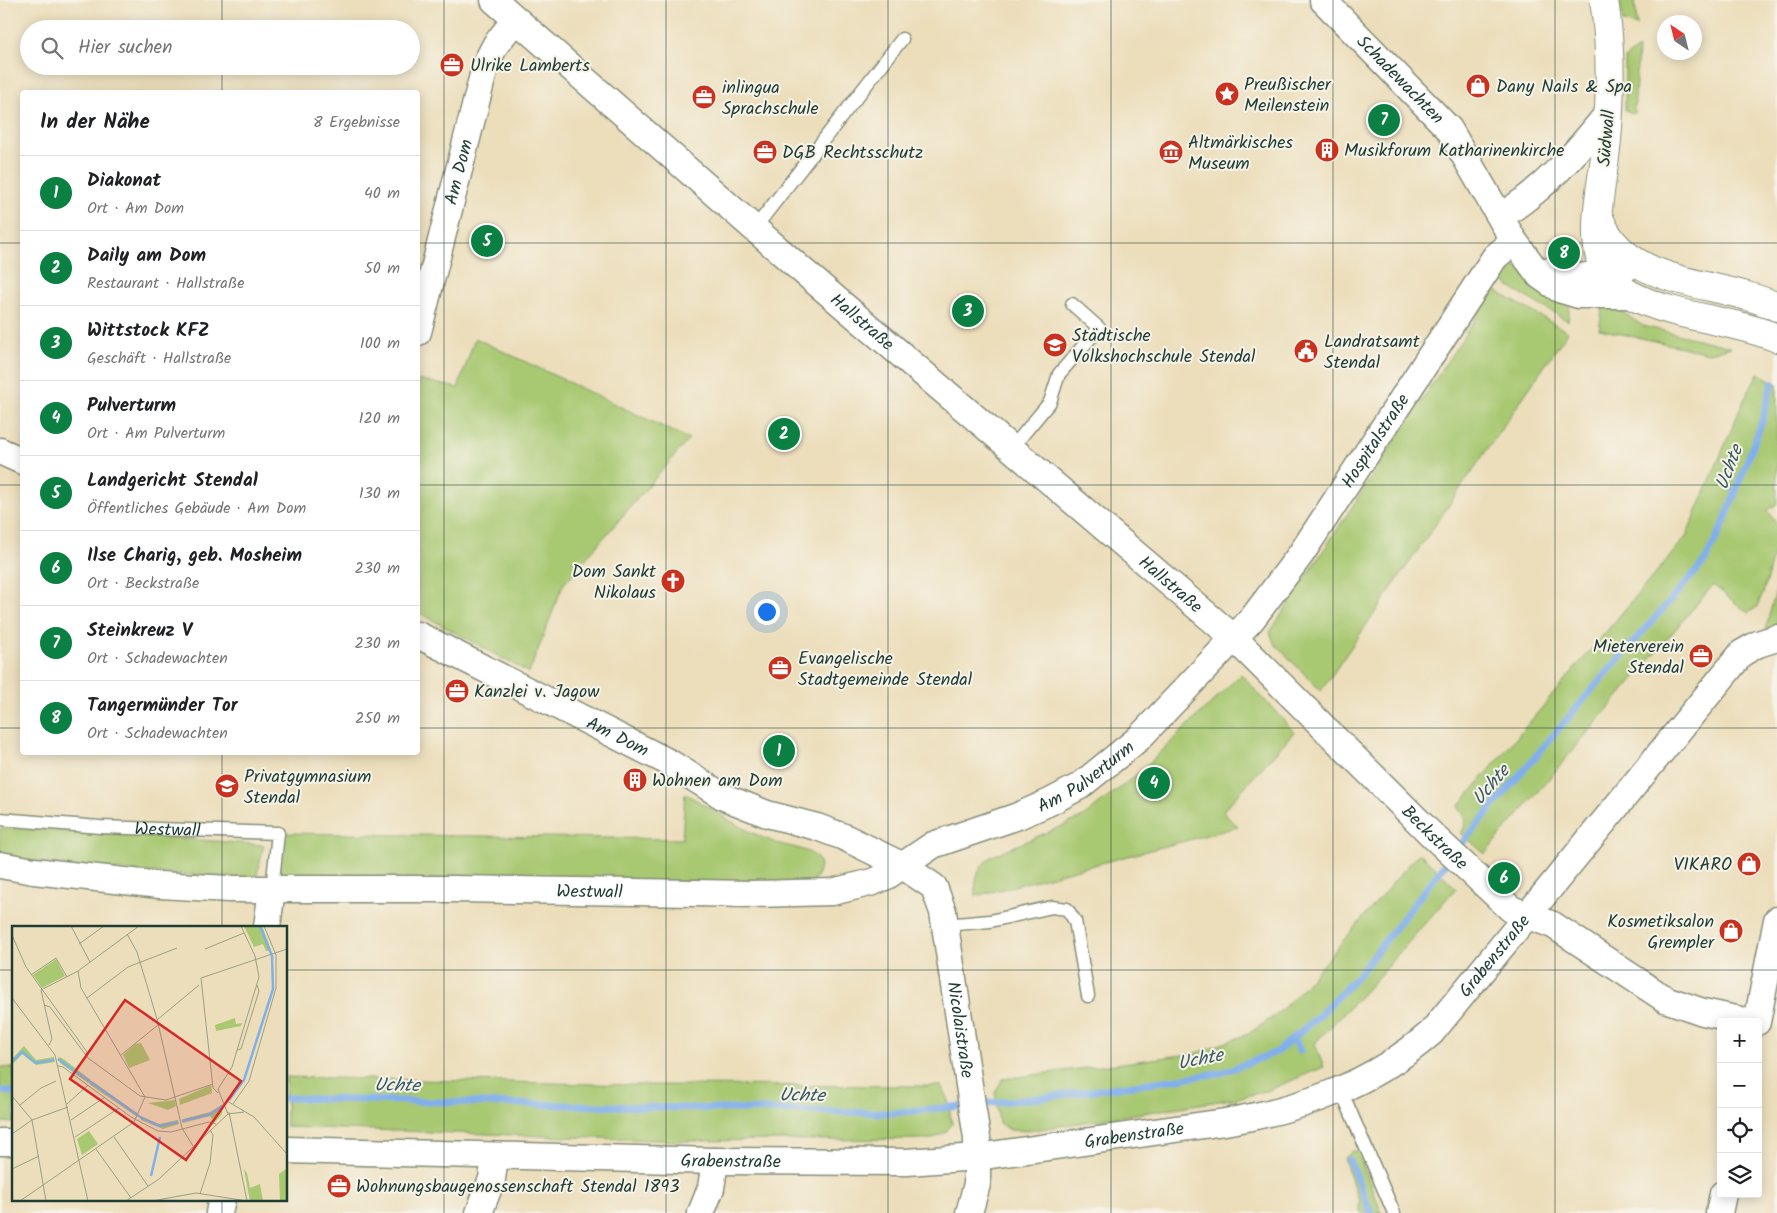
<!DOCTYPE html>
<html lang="de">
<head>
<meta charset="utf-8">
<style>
	:root { --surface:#fff; --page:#f2f2f2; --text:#202124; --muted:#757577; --line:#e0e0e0; --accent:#0b8043 }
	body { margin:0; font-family:Kalam,sans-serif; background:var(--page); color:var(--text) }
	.controls { position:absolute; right:15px; bottom:15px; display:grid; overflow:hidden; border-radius:5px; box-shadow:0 2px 12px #0003 }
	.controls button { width:45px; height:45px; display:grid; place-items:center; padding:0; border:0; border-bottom:1px solid var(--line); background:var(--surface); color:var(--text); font:25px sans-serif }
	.compass { position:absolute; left:1657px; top:15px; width:45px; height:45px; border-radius:50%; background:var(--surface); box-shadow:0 2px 12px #0003; rotate:325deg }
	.you { position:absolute; left:766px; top:611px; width:18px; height:18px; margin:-12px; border:4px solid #fff; border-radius:50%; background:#1a73e8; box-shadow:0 0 0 8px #1a73e833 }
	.badge { display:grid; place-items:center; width:32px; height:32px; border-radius:50%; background:var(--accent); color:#fff; font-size:16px; font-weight:700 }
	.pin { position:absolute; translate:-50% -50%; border:2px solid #fff; box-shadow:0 1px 5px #0006 }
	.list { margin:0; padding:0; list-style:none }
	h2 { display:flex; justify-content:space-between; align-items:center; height:65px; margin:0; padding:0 20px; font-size:21px }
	h2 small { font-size:16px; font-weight:400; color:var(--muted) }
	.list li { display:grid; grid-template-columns:32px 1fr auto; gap:15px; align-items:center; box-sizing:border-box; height:75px; padding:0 20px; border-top:1px solid var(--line) }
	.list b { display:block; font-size:19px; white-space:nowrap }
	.list p { margin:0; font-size:16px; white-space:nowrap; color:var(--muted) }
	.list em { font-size:16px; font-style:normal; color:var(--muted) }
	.icon { flex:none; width:28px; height:28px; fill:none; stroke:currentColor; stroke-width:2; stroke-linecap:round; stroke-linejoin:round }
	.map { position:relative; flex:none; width:1777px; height:1213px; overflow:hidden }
	.search { position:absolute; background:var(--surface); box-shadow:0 2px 12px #0003; left:20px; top:20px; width:400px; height:55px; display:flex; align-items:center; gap:12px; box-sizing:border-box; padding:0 18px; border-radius:28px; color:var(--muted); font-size:19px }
	.panel { position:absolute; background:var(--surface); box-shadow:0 2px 12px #0003; left:20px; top:90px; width:400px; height:665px; border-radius:5px }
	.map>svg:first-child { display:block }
	.green { fill:#a8c871; stroke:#648252 }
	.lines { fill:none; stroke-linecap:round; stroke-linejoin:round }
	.stream { stroke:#81afeb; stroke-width:7 }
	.lane-casing { stroke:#868e78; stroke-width:15 }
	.street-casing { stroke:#868e78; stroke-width:29 }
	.secondary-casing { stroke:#868e78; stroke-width:30 }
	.lane { stroke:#fff; stroke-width:12 }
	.street { stroke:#fff; stroke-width:26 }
	.secondary { stroke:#fff; stroke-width:28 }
	.grid { fill:none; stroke:#1f3d34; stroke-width:1; stroke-opacity:0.55 }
	.labels { text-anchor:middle; stroke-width:4; stroke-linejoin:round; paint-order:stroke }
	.poi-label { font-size:18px; fill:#1f3d34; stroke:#f7f3e8; text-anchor:start }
	.street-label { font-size:18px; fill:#1f3d34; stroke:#f7f3e8 }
	.water-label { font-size:19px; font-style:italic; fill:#385a62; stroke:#f7f3e8 }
	.inset-river { fill:none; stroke:#81afeb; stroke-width:2.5 }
	.inset-road { fill:none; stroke:#9a9e85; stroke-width:1 }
	.view { fill:#d62828; fill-opacity:0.15; stroke:#d62828; stroke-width:2.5 }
	.inset-edge { fill:none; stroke:#1f3d34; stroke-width:2.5 }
</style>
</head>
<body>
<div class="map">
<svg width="1777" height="1213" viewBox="0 0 1777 1213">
	<rect width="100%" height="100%" fill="#f7f3e8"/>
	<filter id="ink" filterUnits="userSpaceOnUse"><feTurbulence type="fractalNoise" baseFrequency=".02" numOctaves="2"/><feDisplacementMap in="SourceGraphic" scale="10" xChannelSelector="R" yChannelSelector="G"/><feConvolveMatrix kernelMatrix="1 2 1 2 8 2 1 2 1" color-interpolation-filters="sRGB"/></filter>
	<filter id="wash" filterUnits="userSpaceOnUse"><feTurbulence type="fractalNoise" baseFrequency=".0096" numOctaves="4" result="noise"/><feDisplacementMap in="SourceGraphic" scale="20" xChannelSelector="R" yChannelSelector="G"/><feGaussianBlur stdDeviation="1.12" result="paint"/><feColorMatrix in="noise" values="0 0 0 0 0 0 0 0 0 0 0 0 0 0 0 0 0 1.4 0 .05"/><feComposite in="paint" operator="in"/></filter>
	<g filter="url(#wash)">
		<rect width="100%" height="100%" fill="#ecdebb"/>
		<path class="green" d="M 1620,0 L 1635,0 L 1637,26 L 1623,22 Z
			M 1638,48 L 1634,114 L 1625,110 L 1625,58 Z
			M 1509,262 L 1570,303 L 1568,321 L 1517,292 L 1504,282 L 1498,270 Z
			M 1494,290 L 1568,332 L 1321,691 L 1274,643 L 1270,632 Z
			M 1603,305 L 1621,311 L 1643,326 L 1731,347 L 1709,353 L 1599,329 Z
			M 475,338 L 689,439 L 563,585 L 529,673 L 418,612 L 418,388 L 419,380 L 458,388 Z
			M 1758,373 L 1777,384 L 1777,504 L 1768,510 L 1777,525 L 1777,540 L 1763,594 L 1756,608 L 1748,613 L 1713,585 L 1485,854 L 1461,833 C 1468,822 1467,817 1458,807 L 1686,537 L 1743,402 Z
			M 1777,587 L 1777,627 L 1765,630 Z
			M 1241,674 L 1294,732 L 1223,811 L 1238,827 L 976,896 C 974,878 978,867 992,856 L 1083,817 L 1140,772 Z
			M 685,793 C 713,810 743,831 774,842 C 786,847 814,848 819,862 C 822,870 816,877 812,883 L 277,877 L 282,833 L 682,839 Z
			M 2,828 L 112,833 L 264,845 L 256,879 L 83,868 L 0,856 L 0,829 Z
			M 1421,854 L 1456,888 L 1371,985 L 1314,1044 L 1324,1067 L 1269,1090 L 1238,1098 L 1028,1131 L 1010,1130 L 999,1123 L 995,1092 L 1003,1079 L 1197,1053 L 1248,1034 L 1276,1015 L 1299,992 L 1417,855 Z
			M 0,1067 L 14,1068 L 14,1123 L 0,1122 Z
			M 286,1077 L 638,1085 L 942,1086 L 948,1101 L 952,1124 L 945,1133 L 932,1139 L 683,1141 L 286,1127 Z
			M 1352,1151 L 1357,1151 L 1382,1213 L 1361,1213 L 1358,1205 L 1360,1204 L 1344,1159 Z"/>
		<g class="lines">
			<path class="stream" d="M 1456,850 L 1596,685 L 1705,561 L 1724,523 L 1762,421 L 1772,383
				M 1294,1038 L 1300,1051
				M 0,1091 L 14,1092
				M 286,1098 L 892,1113 L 1040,1098 L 1221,1073 L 1277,1052 L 1321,1014 L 1360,973 L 1449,859
				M 1349,1160 L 1371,1213"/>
		</g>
	</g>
	<g filter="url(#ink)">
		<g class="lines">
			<defs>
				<g id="lane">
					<path d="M 754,229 L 902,39"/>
					<path d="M 1011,449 L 1050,402 L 1059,374 L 1099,328 L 1072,304"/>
					<path id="s1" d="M 0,819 L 100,827 L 278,833 L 272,889"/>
					<path d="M 945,925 L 990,921 L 1052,907 L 1067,909 L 1075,921 L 1088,996"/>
					<path d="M 1341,1090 L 1394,1213"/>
				</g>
				<g id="street">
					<path id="s2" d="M 494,0 L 797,266 L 1234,638 L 1433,836 L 1511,909 L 1553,925 L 1665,999 L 1703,1012 L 1750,1022"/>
					<path id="s3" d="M 1323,0 L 1449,129 L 1514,241 L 1540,276 L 1559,289 L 1579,295 L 1631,295"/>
					<path d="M 1501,216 C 1545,189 1577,152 1609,112"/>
					<path d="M 1552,270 C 1581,285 1600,271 1628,267"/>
					<path id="s4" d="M 418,332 L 486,63 L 496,44 L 515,20"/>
					<path d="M 0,451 L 22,461"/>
					<path id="s5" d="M 418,635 L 670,763 L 724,797 L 767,814 L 817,827 L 844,837 L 903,866 L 934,887 L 943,912 L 977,1138 L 977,1184 L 969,1213"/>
					<path id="s6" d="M 0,865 L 34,871 L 160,885 L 229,889 L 453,889 L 752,894 L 832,892 L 873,882 L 887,876 L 933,845 L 1018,816 L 1050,802 L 1080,786 L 1138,739 L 1252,619 L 1301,554 L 1495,257 L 1514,241"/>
					<path d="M 267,927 L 272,889"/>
					<path d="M 1757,1022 L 1777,920"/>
					<path d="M 0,1142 L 14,1142"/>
					<path id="s7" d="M 286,1150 L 715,1161 L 907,1162 L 977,1157 L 1225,1122 C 1302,1109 1371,1085 1431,1033 L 1742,653 L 1758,644 L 1777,638"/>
					<path d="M 219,1213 L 222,1199"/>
					<path d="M 479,1213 L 492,1179 L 495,1156"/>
					<path d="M 701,1213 L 711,1188 L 715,1161"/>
					<path d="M 1719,1213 L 1723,1194"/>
				</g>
				<path id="secondary" d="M 1604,0 C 1611,46 1611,94 1607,140 C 1604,175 1591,225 1600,258 C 1605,272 1618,288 1631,295 C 1675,318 1731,319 1777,338
					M 1600,220 C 1628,289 1718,279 1777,307"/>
			</defs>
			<use href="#lane" class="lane-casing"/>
			<use href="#street" class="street-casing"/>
			<use href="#secondary" class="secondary-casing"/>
			<use href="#lane" class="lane"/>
			<use href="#street" class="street"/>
			<use href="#secondary" class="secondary"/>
		</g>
	</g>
	<path class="grid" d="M 222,0 L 222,29M 444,0 L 444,1213M 666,0 L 666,1213M 888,0 L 888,1213M 1111,0 L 1111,1213M 1333,0 L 1333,1213M 1555,0 L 1555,1213M 222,66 L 222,92M 0,243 L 22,243M 418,243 L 1777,243M 0,485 L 22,485M 418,485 L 1777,485M 0,728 L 22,728M 418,728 L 1777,728M 222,752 L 222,927M 0,970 L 14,970M 286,970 L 1777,970M 222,1199 L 222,1213"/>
	<defs>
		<symbol id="office-disc" viewBox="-11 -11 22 22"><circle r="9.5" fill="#c8321e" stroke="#f7f3e8"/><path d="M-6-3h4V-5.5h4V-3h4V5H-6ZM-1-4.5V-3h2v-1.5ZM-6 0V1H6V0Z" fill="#fff"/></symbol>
		<symbol id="shop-disc" viewBox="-11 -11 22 22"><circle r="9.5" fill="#c8321e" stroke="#f7f3e8"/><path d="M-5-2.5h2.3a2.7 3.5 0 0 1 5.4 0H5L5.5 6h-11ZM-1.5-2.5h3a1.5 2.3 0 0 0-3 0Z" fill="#fff"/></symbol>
		<symbol id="sight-disc" viewBox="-11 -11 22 22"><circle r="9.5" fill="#c8321e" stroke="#f7f3e8"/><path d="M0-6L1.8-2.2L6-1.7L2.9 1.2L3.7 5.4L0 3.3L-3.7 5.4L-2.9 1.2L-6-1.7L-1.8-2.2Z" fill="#fff"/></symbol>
		<symbol id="building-disc" viewBox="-11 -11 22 22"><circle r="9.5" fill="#c8321e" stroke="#f7f3e8"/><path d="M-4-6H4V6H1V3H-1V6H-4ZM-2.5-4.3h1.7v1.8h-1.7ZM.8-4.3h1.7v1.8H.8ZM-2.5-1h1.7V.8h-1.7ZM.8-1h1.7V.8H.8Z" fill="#fff"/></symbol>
		<symbol id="museum-disc" viewBox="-11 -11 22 22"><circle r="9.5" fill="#c8321e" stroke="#f7f3e8"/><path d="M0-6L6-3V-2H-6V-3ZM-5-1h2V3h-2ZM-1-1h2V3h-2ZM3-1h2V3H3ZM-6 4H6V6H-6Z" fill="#fff"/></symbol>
		<symbol id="university-disc" viewBox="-11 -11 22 22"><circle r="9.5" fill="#c8321e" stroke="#f7f3e8"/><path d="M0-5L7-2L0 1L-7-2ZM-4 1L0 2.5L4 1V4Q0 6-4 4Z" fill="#fff"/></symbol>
		<symbol id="civic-disc" viewBox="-11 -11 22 22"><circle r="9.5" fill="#c8321e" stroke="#f7f3e8"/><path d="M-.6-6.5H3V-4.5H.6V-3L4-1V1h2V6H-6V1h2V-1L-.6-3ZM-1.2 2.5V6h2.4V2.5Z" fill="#fff"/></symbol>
		<symbol id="church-disc" viewBox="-11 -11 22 22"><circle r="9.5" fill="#c8321e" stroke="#f7f3e8"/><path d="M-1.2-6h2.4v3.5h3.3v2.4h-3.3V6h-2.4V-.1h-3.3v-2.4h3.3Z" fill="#fff"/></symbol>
		<symbol id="school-disc" viewBox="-11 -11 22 22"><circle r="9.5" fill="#c8321e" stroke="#f7f3e8"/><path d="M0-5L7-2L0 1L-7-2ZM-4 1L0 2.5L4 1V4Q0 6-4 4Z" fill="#fff"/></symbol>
	</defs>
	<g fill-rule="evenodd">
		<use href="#office-disc" x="438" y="51" width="28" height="28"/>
		<use href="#shop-disc" x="1464" y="72" width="28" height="28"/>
		<use href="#sight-disc" x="1213" y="80" width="28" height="28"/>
		<use href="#office-disc" x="690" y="83" width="28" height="28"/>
		<use href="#building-disc" x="1313" y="136" width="28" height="28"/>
		<use href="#office-disc" x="751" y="138" width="28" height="28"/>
		<use href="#museum-disc" x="1157" y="138" width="28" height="28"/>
		<use href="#university-disc" x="1041" y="331" width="28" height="28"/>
		<use href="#civic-disc" x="1292" y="337" width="28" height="28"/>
		<use href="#church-disc" x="659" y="567" width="28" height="28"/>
		<use href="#office-disc" x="1687" y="642" width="28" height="28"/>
		<use href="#office-disc" x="766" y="654" width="28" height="28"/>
		<use href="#office-disc" x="443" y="677" width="28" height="28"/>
		<use href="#building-disc" x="621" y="766" width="28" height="28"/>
		<use href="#school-disc" x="213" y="772" width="28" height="28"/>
		<use href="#shop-disc" x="1735" y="850" width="28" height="28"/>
		<use href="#shop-disc" x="1717" y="917" width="28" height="28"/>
		<use href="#office-disc" x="325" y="1172" width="28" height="28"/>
	</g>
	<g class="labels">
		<g class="poi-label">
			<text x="470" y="71">Ulrike Lamberts</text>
			<text x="1244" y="90">Preußischer<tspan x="1244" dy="21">Meilenstein</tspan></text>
			<text x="1496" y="92">Dany Nails &amp; Spa</text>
			<text x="722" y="93">inlingua<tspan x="722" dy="21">Sprachschule</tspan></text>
			<text x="1188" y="148">Altmärkisches<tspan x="1188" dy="21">Museum</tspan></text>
			<text x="1344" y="156">Musikforum Katharinenkirche</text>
			<text x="782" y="158">DGB Rechtsschutz</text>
			<text x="1072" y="341">Städtische<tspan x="1072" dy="21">Volkshochschule Stendal</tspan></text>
			<text x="1324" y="347">Landratsamt<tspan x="1324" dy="21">Stendal</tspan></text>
			<text x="656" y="577" text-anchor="end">Dom Sankt<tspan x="656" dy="21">Nikolaus</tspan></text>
			<text x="1684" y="652" text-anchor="end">Mieterverein<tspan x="1684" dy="21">Stendal</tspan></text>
			<text x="798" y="664">Evangelische<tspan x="798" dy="21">Stadtgemeinde Stendal</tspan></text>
			<text x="474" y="697">Kanzlei v. Jagow</text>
			<text x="244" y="782">Privatgymnasium<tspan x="244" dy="21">Stendal</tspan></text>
			<text x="652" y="786">Wohnen am Dom</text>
			<text x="1732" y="870" text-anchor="end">VIKARO</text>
			<text x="1714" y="927" text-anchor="end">Kosmetiksalon<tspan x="1714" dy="21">Grempler</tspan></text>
			<text x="356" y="1192">Wohnungsbaugenossenschaft Stendal 1893</text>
		</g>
		<g class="street-label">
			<text dy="6" stroke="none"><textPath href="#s3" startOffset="111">Schadewachten</textPath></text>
			<text transform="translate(1606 138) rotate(-85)" y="6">Südwall</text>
			<text dy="6" stroke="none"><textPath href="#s4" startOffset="165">Am Dom</textPath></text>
			<text dy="6" stroke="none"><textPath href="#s2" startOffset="489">Hallstraße</textPath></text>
			<text dy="6" stroke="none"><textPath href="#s6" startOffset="1562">Hospitalstraße</textPath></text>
			<text dy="6" stroke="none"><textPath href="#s2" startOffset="894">Hallstraße</textPath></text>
			<text dy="6" stroke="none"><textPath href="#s5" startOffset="224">Am Dom</textPath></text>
			<text dy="6" stroke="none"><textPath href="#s6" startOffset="1115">Am Pulverturm</textPath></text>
			<text dy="6" stroke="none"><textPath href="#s1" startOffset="168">Westwall</textPath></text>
			<text dy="6" stroke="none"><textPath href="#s2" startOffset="1260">Beckstraße</textPath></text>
			<text dy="6" stroke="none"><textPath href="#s6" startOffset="591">Westwall</textPath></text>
			<text dy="6" stroke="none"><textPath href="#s7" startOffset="1269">Grabenstraße</textPath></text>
			<text dy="6" stroke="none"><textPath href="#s5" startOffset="722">Nicolaistraße</textPath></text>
			<text dy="6" stroke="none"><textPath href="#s7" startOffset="850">Grabenstraße</textPath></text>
			<text dy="6" stroke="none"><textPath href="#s7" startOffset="445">Grabenstraße</textPath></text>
		</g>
		<g class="water-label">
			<text transform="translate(1728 467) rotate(-69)" y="7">Uchte</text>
			<text transform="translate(1490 784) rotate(-49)" y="7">Uchte</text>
			<text transform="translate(1200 1058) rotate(-11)" y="7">Uchte</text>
			<text transform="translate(397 1084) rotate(1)" y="7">Uchte</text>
			<text transform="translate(802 1094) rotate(1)" y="7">Uchte</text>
		</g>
	</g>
	<g transform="translate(12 926)">
		<rect width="275" height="275" fill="#ecdebb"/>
		<path d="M 232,0 L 250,0 L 259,24 L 254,25 L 251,18 L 242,21 ZM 44,33 L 53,50 L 30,62 L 21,49 ZM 223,92 L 224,98 L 230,97 L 229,100 L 204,105 L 203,99 ZM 129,117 L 138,134 L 117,142 L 111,129 L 123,118 ZM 12,120 L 24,134 L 42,131 L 43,136 L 24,139 L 10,128 L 0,139 L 0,133 ZM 46,131 L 50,132 L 79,154 L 76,157 L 48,137 ZM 80,155 L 125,187 L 124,190 L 77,158 ZM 199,159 L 200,167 L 168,179 L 167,173 ZM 163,174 L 164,180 L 156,184 L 136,177 ZM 211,178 L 210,188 L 203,196 L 199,195 L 207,188 L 200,193 L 198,190 L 171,197 L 171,193 L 198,186 ZM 129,190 L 147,198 L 166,194 L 167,198 L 151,203 L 129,194 ZM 77,205 L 86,218 L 70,229 L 65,213 ZM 232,243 L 235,247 L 238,262 L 248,258 L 251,275 L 238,275 ZM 274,243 L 275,275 L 268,275 L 267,248 Z" fill="#a8c871"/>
		<path class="inset-river" d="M 46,133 L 131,193 L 148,200 L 166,196M 2,134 L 10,126 L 24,137 L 42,134M 217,174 L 232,154 L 261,63 L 260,30 L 248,0M 170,195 L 199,188 L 210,180M 139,250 L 148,211"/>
		<path class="inset-road" d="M 59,0 L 78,36M 115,8 L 125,26 L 145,93 L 170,202 L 181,220M 0,9 L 14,41 L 75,126 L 73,129M 67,18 L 92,0M 193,23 L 232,7M 66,45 L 69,62 L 133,171M 19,49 L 44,32 L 55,51M 29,64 L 66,45 L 127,0M 29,64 L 40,113 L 37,119M 0,72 L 43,129 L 76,275M 75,72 L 116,41 L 165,22M 32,79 L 38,81 L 76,132 L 128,170 L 154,174 L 201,158M 145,94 L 187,59M 225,124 L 229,123 L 247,65 L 245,59M 109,129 L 146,99M 46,140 L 51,141 L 119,191 L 146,205 L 159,206 L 197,196 L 204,198M 206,167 L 201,162 L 189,52 L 275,23M 0,170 L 20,194 L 34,275M 215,175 L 242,191 L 275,228M 55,178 L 76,159M 221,178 L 237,155 L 264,62 L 264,29 L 252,0M 8,179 L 29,162 L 44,155M 217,186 L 235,275M 216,188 L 206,163 L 220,141 L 247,51 L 243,30 L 229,0M 216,188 L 232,186M 59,194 L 93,171M 0,208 L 20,194 L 56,181M 63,211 L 107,182M 102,211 L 136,260M 84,223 L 119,272M 0,243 L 27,230M 188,268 L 198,237 L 201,209 L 198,204M 8,275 L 122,196 L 133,171M 114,275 L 147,253 L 216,188M 140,275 L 184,267 L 235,275"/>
		<path class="view" d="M 113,74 L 229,155 L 174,234 L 58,153 Z"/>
		<rect width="275" height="275" class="inset-edge"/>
	</g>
</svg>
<div class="controls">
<button>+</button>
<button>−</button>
<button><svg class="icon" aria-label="locate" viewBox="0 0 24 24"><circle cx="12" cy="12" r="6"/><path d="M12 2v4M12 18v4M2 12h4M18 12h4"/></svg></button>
<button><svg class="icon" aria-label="layers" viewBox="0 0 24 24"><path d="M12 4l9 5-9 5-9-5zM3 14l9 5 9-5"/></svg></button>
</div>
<svg class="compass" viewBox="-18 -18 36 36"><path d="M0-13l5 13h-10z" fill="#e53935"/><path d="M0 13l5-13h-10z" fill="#757577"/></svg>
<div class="you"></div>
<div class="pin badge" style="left:779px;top:751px">1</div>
<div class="pin badge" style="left:784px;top:434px">2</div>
<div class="pin badge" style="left:968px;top:311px">3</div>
<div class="pin badge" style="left:1154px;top:783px">4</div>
<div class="pin badge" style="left:487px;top:241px">5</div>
<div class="pin badge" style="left:1504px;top:878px">6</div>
<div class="pin badge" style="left:1384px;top:120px">7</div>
<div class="pin badge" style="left:1564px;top:253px">8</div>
<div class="search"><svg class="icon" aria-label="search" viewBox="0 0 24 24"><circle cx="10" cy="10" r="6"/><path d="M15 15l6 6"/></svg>Hier suchen</div>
<section class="panel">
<h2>In der Nähe<small>8 Ergebnisse</small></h2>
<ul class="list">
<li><span class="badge">1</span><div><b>Diakonat</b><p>Ort · Am Dom</p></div><em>40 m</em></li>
<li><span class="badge">2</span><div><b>Daily am Dom</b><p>Restaurant · Hallstraße</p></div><em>50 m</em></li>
<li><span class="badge">3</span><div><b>Wittstock KFZ</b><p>Geschäft · Hallstraße</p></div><em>100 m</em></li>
<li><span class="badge">4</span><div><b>Pulverturm</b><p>Ort · Am Pulverturm</p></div><em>120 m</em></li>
<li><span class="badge">5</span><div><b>Landgericht Stendal</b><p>Öffentliches Gebäude · Am Dom</p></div><em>130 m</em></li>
<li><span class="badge">6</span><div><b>Ilse Charig, geb. Mosheim</b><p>Ort · Beckstraße</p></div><em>230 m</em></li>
<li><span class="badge">7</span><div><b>Steinkreuz V</b><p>Ort · Schadewachten</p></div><em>230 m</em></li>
<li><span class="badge">8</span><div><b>Tangermünder Tor</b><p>Ort · Schadewachten</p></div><em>250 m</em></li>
</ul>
</section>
</div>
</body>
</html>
